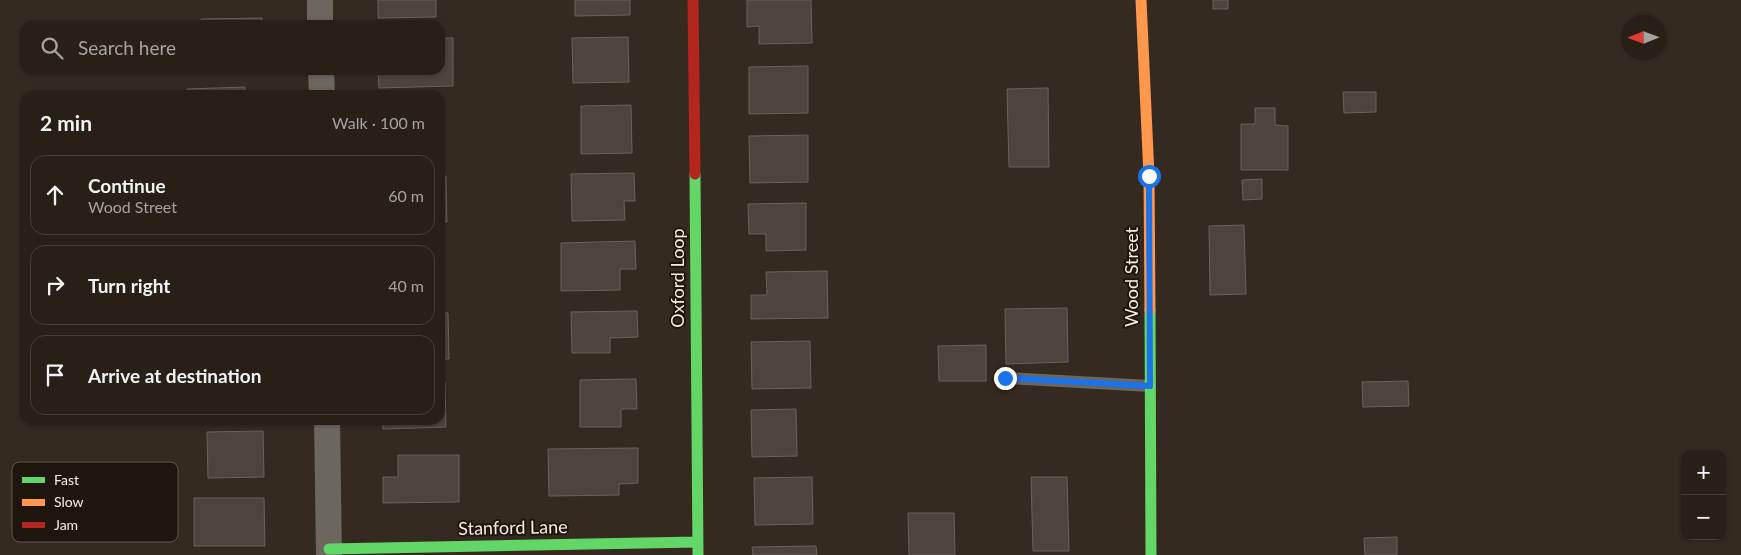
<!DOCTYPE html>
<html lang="en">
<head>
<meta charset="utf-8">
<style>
	:root { --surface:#282017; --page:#342d24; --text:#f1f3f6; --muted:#a5a3a1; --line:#443e36 }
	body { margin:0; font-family:Lato,sans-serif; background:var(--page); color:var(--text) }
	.controls { position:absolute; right:15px; bottom:15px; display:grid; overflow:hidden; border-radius:10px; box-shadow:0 1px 4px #0004 }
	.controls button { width:45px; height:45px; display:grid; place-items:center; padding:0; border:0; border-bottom:1px solid var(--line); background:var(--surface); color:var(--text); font:25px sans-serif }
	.compass { position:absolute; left:1621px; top:15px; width:45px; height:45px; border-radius:50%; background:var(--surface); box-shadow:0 1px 4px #0004; rotate:269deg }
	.stop { position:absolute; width:15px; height:15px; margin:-11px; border:4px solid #1a73e8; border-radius:50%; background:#fff }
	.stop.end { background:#1a73e8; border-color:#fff; box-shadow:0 1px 5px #0008 }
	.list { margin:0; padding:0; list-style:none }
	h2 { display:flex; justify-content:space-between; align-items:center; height:65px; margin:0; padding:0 20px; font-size:21px }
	h2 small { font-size:16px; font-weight:400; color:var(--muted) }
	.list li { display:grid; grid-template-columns:32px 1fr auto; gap:15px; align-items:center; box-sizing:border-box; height:80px; margin:0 10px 10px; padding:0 10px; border:1px solid var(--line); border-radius:15px }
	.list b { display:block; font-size:19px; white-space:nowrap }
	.list p { margin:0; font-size:16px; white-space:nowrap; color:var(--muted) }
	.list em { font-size:16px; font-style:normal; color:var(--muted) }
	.icon { flex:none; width:28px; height:28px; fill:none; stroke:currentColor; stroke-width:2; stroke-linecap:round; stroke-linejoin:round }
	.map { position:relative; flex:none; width:1741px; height:555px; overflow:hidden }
	.search { position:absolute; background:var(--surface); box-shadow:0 1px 4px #0004; left:20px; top:20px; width:425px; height:55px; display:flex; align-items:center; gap:12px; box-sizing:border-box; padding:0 18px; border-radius:15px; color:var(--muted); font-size:19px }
	.panel { position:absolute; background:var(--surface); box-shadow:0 1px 4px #0004; left:20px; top:90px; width:425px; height:335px; border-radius:15px }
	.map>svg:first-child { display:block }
	.building { fill:#4d443b; stroke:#6b6259 }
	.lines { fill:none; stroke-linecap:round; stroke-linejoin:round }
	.lane { stroke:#6b6660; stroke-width:12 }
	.street { stroke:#6b6660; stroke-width:26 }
	.fast { stroke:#63d668; stroke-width:11 }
	.slow { stroke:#ff974d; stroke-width:11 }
	.jam { stroke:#b3261e; stroke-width:11 }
	.route { stroke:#1a73e8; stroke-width:6 }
	.labels { text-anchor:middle; stroke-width:4; stroke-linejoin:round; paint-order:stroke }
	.street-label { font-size:18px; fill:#f9ecdf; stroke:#1e160c }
	.key { fill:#1e160c; stroke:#60564b; stroke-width:1 }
	.key-label { font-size:14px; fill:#f9ecdf }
</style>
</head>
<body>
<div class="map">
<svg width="1741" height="555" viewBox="0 0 1741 555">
	<rect width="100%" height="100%" fill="#352a1f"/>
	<path class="building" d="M 378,0 L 436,0 L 436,17 L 378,18 Z
		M 575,0 L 630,0 L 630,15 L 575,16 Z
		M 747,0 L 811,0 L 812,43 L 759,44 L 759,26 L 747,27 Z
		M 1213,0 L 1228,0 L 1228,9 L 1213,9 Z
		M 262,18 L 262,25 L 201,25 L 201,19 Z
		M 628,37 L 629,82 L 573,83 L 572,38 Z
		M 440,38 L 453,38 L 453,86 L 379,88 L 378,70 L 440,70 Z
		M 808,66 L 808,113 L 749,114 L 749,67 Z
		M 245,87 L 245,95 L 187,95 L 187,89 Z
		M 1048,88 L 1049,167 L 1009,167 L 1007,89 Z
		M 1343,92 L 1376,92 L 1376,112 L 1344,113 Z
		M 631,105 L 632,153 L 581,154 L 581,106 Z
		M 1255,108 L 1275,108 L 1275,125 L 1288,126 L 1288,170 L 1241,170 L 1241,124 L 1255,124 Z
		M 808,135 L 808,182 L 750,183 L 749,136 Z
		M 634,173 L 635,201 L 624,201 L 625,220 L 572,221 L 571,174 Z
		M 440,176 L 446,176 L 447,222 L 440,222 Z
		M 1262,179 L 1262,199 L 1243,200 L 1242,180 Z
		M 806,203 L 806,250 L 766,251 L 766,234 L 749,234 L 748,204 Z
		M 1244,225 L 1246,294 L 1210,295 L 1209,226 Z
		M 635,241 L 636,269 L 620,269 L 620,290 L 561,291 L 561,243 Z
		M 827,271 L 828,318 L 751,319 L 751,295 L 767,295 L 766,272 Z
		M 1067,308 L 1068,362 L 1006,364 L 1005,309 Z
		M 637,311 L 638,337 L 610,338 L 610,353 L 572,353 L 571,312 Z
		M 440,313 L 448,313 L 449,359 L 440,359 Z
		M 810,341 L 811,388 L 752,389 L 751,342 Z
		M 986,345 L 986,381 L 939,381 L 938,346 Z
		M 636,379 L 637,409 L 621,409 L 621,427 L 580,427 L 580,380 Z
		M 1408,381 L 1409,406 L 1363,407 L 1362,382 Z
		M 440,382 L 445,382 L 446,427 L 383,429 L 382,420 L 440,420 Z
		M 796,409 L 797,456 L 752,457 L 751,410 Z
		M 263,431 L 264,477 L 208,478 L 207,432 Z
		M 638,448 L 638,483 L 619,484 L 619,495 L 549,496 L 548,449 Z
		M 398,455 L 459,455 L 459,502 L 383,503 L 383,477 L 398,477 Z
		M 812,477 L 813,524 L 755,525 L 754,478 Z
		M 1031,477 L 1067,477 L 1069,551 L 1033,551 Z
		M 194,498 L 264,498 L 265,546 L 194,546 Z
		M 908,513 L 954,513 L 955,555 L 909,555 Z
		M 1397,537 L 1397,555 L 1365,555 L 1364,538 Z
		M 816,546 L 817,555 L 753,555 L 752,547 Z"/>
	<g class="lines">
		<path class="lane" d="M 1005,378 L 1150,386"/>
		<path class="street" d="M 320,0 L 320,25
			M 321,70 L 322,95
			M 327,420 L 329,555"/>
		<path class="fast" d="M 695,174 L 698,555
			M 1150,310 L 1151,555
			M 329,549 L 697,542"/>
		<path class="slow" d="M 1141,0 L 1149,176 L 1150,310"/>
		<path class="jam" d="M 693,0 L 695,174"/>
	</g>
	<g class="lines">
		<path class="route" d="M 1005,378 L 1150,386 L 1149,176"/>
	</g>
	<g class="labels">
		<g class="street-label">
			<text transform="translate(1132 277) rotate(-90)" y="6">Wood Street</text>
			<text transform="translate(678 278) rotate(-90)" y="6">Oxford Loop</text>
			<text transform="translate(513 528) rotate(-1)" y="6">Stanford Lane</text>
		</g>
	</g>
	<rect x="12" y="462" width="166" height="80" rx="8" class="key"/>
	<rect x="22" y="477" width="23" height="6" fill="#63d668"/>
	<rect x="22" y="499" width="23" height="7" fill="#ff974d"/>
	<rect x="22" y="522" width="23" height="6" fill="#b3261e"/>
	<g class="key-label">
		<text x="54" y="485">Fast</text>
		<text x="54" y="507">Slow</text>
		<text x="54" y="530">Jam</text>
	</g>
</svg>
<div class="controls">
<button>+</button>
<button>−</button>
</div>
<svg class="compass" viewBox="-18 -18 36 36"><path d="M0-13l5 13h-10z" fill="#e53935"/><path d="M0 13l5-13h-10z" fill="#a5a3a1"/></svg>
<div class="stop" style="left:1149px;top:176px"></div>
<div class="stop end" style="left:1005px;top:378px"></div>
<div class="search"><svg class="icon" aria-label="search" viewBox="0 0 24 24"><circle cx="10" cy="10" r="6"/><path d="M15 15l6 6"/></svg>Search here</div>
<section class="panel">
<h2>2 min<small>Walk · 100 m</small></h2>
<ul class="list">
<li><svg class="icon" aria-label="ahead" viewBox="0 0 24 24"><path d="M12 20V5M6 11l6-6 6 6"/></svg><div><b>Continue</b><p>Wood Street</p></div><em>60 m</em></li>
<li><svg class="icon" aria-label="right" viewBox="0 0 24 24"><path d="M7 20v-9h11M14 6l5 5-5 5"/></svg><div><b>Turn right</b></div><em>40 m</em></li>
<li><svg class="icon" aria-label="arrive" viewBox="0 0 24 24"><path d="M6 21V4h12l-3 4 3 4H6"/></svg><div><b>Arrive at destination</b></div></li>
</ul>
</section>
</div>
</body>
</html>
